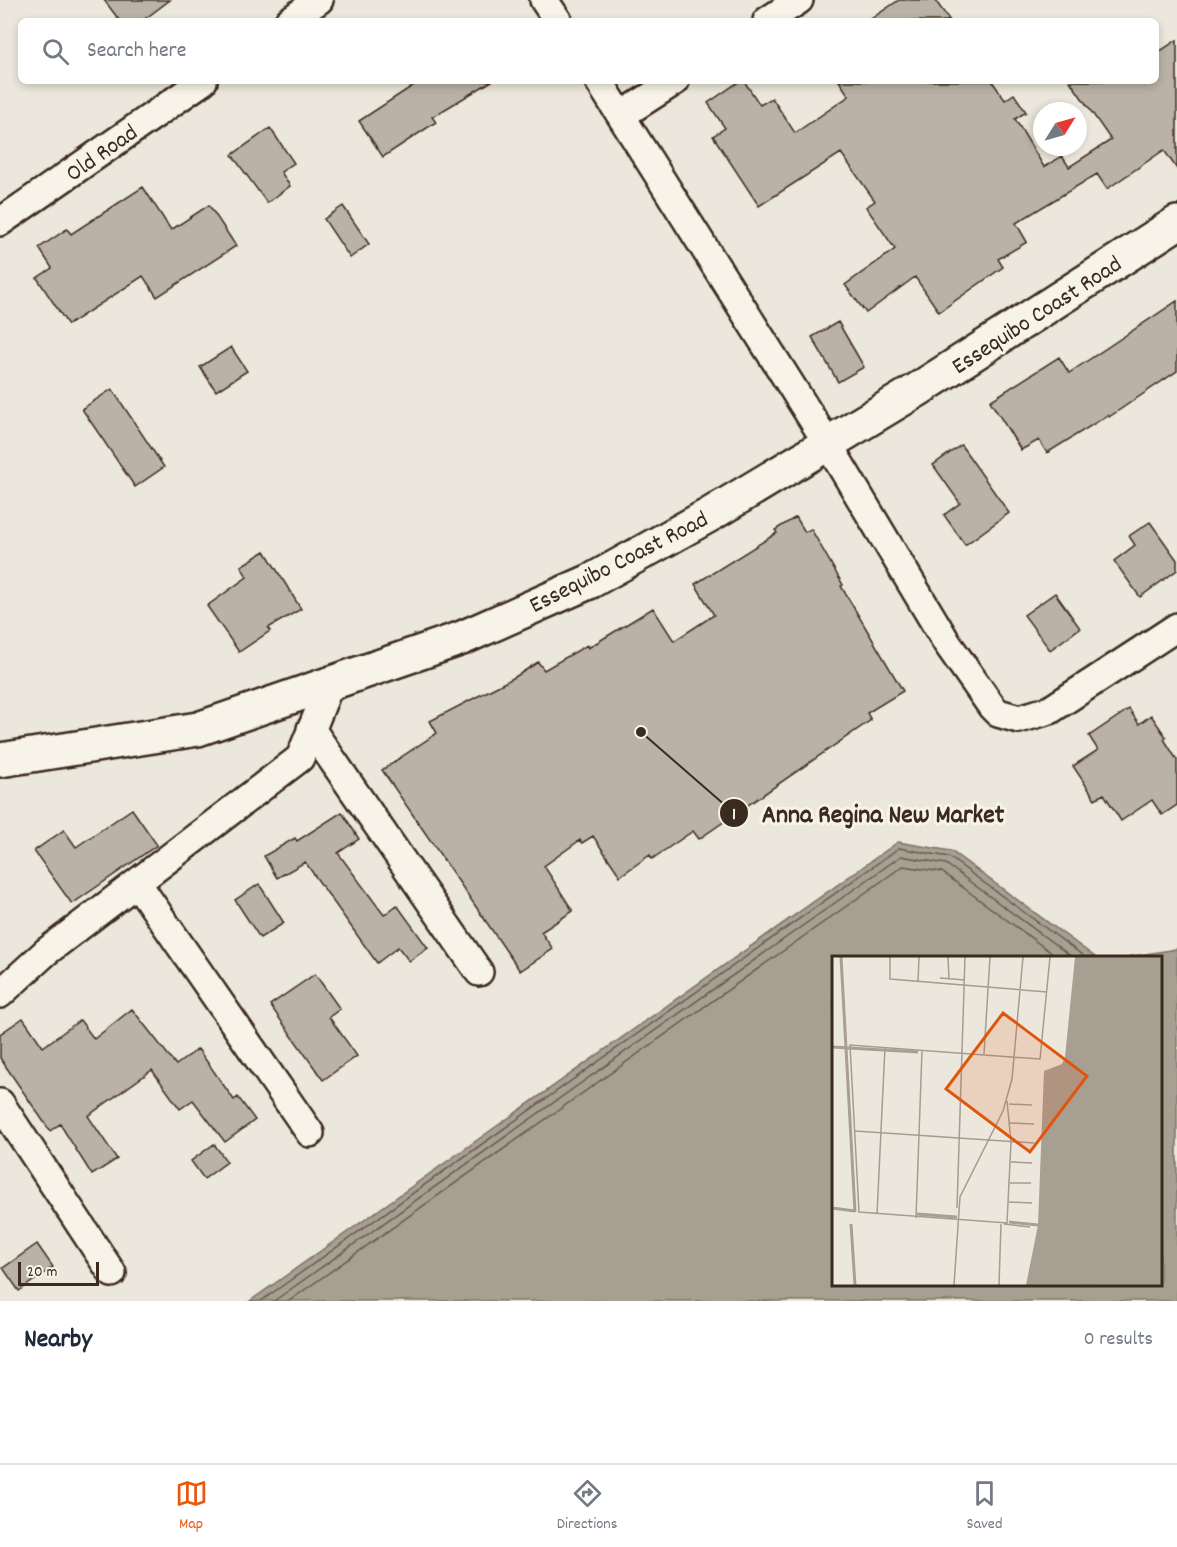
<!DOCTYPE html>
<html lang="en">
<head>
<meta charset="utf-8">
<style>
	:root { --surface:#fff; --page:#f6f6f7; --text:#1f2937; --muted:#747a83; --line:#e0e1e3; --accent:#ea580c }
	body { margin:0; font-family:Dekko,sans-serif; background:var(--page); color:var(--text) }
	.compass { position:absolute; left:1033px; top:102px; width:54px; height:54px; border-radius:50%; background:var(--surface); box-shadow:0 3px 9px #0003; rotate:53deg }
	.scale { position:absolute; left:18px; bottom:15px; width:81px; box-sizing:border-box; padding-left:6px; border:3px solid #3b2a1e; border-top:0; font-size:16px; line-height:21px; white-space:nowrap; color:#3b2a1e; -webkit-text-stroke:4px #f7f3e8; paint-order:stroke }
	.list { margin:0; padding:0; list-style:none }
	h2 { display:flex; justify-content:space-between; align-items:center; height:78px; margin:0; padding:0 24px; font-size:26px }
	h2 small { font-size:20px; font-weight:400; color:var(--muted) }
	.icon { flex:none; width:33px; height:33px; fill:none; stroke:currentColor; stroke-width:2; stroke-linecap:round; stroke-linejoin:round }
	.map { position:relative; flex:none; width:1177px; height:1301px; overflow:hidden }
	.search { position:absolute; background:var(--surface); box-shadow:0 3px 9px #0003; left:18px; right:18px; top:18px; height:66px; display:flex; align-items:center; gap:15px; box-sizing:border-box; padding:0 21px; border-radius:9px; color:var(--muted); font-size:22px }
	.sheet { height:162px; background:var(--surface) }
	nav { display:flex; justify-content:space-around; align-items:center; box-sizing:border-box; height:84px; border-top:2px solid var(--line); background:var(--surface); font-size:16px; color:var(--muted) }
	nav a { display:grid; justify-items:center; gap:3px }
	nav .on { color:var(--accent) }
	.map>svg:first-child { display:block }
	.water { fill:#a89f93; stroke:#7c7064; stroke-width:1.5 }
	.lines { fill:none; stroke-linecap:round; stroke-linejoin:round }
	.shore { stroke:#67594d; stroke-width:1.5 }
	.building { fill:#bab2a7; stroke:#3b2a1e; stroke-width:1.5 }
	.minor-casing { stroke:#3b2a1e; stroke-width:32 }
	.primary-casing { stroke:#3b2a1e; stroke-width:38 }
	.minor { stroke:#f7f3e8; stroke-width:27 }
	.primary { stroke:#f7f3e8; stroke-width:33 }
	.labels { text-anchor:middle; stroke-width:6; stroke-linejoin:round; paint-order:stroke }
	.street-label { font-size:24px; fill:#3b2a1e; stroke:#f7f3e8 }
	.inset-river { fill:none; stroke:#a89f93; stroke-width:3 }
	.inset-road { fill:none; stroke:#a59b90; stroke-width:1.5 }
	.view { fill:#df570d; fill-opacity:0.15; stroke:#df570d; stroke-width:3 }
	.inset-edge { fill:none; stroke:#3b2a1e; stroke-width:3 }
	.leader { fill:none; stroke:#3b2a1e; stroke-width:2 }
	.callout-dot { fill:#3b2a1e; stroke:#f7f3e8; stroke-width:2 }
	.mark-label { font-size:18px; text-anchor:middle; font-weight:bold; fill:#fff }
	.callout-label { font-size:26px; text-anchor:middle; font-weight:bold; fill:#3b2a1e; stroke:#f7f3e8; stroke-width:6; stroke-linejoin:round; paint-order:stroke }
</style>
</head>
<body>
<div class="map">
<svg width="1177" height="1301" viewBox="0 0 1177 1301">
	<rect width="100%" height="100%" fill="#ece7dc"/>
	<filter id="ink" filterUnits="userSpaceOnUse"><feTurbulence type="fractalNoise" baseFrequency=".0167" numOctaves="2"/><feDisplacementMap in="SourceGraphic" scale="12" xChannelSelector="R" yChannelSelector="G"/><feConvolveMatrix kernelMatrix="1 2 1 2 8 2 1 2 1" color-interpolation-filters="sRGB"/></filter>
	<g filter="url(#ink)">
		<path class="water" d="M 898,842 L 951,851 L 1095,957 L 834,957 L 834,1284 L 1160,1284 L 1160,957 L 1127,957 L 1177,949 L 1177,1301 L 250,1301 Z"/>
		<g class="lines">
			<path class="shore" d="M 261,1301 L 899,848 L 949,857 L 1085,957
				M 274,1301 L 901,856 L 946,864 L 1072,957
				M 289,1301 L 903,866 L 942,872 L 1057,957"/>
		</g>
		<path class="building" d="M 104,0 L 170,0 L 142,21 L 120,21 Z
			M 899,0 L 935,0 L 950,21 L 868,21 Z
			M 1177,40 L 1177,169 L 1164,150 L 1107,189 L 1097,174 L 1016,223 L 1027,242 L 998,259 L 1003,267 L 939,312 L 915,277 L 866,313 L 845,285 L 895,249 L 866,207 L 875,201 L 841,153 L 759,206 L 713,136 L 725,128 L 708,103 L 740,81 L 744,81 L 760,105 L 772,98 L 795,133 L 849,96 L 839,81 L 992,81 L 1005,100 L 1014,94 L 1026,112 L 1015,119 L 1044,167 L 1062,156 L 1069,167 L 1111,140 L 1070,81 L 1156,81 L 1156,54 Z
			M 420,81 L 492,81 L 432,117 L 436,122 L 383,157 L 359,121 Z
			M 270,128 L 294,163 L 281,172 L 290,186 L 267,203 L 232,155 Z
			M 143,187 L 171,230 L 209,205 L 236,246 L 157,297 L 143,276 L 68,325 L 37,278 L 52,268 L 39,248 L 67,229 L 71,234 Z
			M 343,206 L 369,244 L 350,258 L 324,219 Z
			M 1177,301 L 1177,371 L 1109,417 L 1108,415 L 1047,453 L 1039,440 L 1021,450 L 990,401 L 1059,357 L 1069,373 Z
			M 838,322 L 864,367 L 838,382 L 812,337 Z
			M 231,347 L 247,371 L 216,391 L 200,367 Z
			M 112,389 L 164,467 L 135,487 L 82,409 Z
			M 961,445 L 1009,513 L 965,545 L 944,515 L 960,503 L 933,465 Z
			M 796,517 L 805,532 L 811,529 L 843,585 L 841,586 L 903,691 L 867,713 L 871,720 L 699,839 L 693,831 L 652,859 L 650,855 L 620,876 L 593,836 L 582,843 L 580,840 L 544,866 L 573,911 L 541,932 L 553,949 L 520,971 L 382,770 L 437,733 L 430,721 L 515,677 L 538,662 L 544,670 L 587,645 L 588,648 L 653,608 L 674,641 L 714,615 L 695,584 L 777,533 L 775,530 Z
			M 1150,522 L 1177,560 L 1177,570 L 1140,597 L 1114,561 L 1135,545 L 1129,536 Z
			M 265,551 L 301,609 L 268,628 L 270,631 L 239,652 L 207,606 L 247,577 L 241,566 Z
			M 1055,593 L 1080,628 L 1050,650 L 1024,615 Z
			M 1129,709 L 1139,724 L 1151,715 L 1166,737 L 1164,739 L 1177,760 L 1177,805 L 1162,815 L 1152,800 L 1121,821 L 1104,794 L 1095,799 L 1073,766 L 1098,750 L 1089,736 Z
			M 132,809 L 157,845 L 72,904 L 34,851 L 64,830 L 76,847 Z
			M 342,812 L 359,839 L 338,853 L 384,915 L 397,905 L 428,948 L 409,961 L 398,947 L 377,963 L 305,862 L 277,878 L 264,856 L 295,838 L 297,841 Z
			M 259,884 L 284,923 L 260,938 L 235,900 Z
			M 315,974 L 340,1009 L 329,1017 L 357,1056 L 323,1080 L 270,1005 Z
			M 132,1009 L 176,1065 L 198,1049 L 234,1100 L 238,1097 L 255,1120 L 225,1142 L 193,1100 L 180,1109 L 152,1070 L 88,1116 L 117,1159 L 92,1175 L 60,1124 L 50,1131 L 0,1058 L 0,1034 L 23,1018 L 43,1047 L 80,1020 L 94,1039 Z
			M 214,1144 L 227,1162 L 204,1179 L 191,1161 Z
			M 37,1244 L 53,1267 L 19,1291 L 3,1268 Z"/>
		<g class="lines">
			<defs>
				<path id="minor" d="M 544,0 L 558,21
					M 289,21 L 319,0
					M 767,21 L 799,0
					M 599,81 L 828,444 L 947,643 L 992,707 L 998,713 L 1019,719 L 1050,710 L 1177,627
					M 622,115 L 675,81
					M 0,222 L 203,81
					M 311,729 L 479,972
					M 137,883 L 310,1133
					M 0,994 L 46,952 L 300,758 L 330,684
					M 0,1103 L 112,1273"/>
				<path id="primary" d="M 0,760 L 198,729 L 462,638 L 591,581 L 711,514 L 917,390 L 1177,223"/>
			</defs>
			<use href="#minor" class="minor-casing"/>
			<use href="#primary" class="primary-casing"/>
			<use href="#minor" class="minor"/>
			<use href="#primary" class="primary"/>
		</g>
	</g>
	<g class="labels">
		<g class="street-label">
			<text transform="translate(101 152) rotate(-35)" y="8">Old Road</text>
			<text transform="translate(1036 314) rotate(-33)" y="8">Essequibo Coast Road</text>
			<text transform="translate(618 561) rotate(-27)" y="8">Essequibo Coast Road</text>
		</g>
	</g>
	<g transform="translate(832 956)">
		<rect width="330" height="330" fill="#ece7dc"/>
		<path d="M 243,1 L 330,1 L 330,329 L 194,329 L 206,269 L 212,115 L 230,108 L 233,101 Z" fill="#a89f93"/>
		<path class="inset-river" d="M 9,1 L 23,256M 0,91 L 86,96M 0,252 L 23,255M 85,258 L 125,261M 177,266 L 206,269M 19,268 L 23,329"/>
		<path class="inset-road" d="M 58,1 L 58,23 L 215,36M 116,1 L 117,23M 108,22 L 133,24M 86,26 L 87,1M 152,98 L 158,1M 175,145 L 179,186 L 175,267 L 27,256 L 18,89 L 208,103 L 218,1M 177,148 L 200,149M 178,167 L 202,168M 23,175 L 202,187M 179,206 L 200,207M 178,227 L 199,227M 177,246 L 200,247M 125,252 L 133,1M 45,258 L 53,91M 84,262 L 90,95M 172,268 L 198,271M 122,329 L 128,241 L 171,155 L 180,123 L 191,1M 167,329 L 169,268"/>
		<path class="view" d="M 171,57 L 255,120 L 198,196 L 114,133 Z"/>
		<rect width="330" height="330" class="inset-edge"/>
	</g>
	<path class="leader" d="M641 732L734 813"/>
	<g class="callout-dot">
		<circle cx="641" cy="732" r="6"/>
		<circle cx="734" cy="813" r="15"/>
	</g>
	<g class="mark-label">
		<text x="734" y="819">1</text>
	</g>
	<g class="callout-label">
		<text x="883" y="822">Anna Regina New Market</text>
	</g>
</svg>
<svg class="compass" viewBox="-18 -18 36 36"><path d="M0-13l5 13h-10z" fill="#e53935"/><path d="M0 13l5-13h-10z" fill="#747a83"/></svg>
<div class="scale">20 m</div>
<div class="search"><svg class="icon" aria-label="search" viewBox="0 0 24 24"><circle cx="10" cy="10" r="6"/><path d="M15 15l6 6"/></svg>Search here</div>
</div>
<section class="sheet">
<h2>Nearby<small>0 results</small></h2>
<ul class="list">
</ul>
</section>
<nav>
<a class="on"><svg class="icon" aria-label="map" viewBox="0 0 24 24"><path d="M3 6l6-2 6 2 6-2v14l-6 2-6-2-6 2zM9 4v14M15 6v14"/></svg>Map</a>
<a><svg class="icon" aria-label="directions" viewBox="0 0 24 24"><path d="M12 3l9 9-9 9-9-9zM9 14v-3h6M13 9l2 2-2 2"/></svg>Directions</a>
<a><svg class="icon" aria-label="saved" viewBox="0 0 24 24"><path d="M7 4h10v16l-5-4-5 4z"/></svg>Saved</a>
</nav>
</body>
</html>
